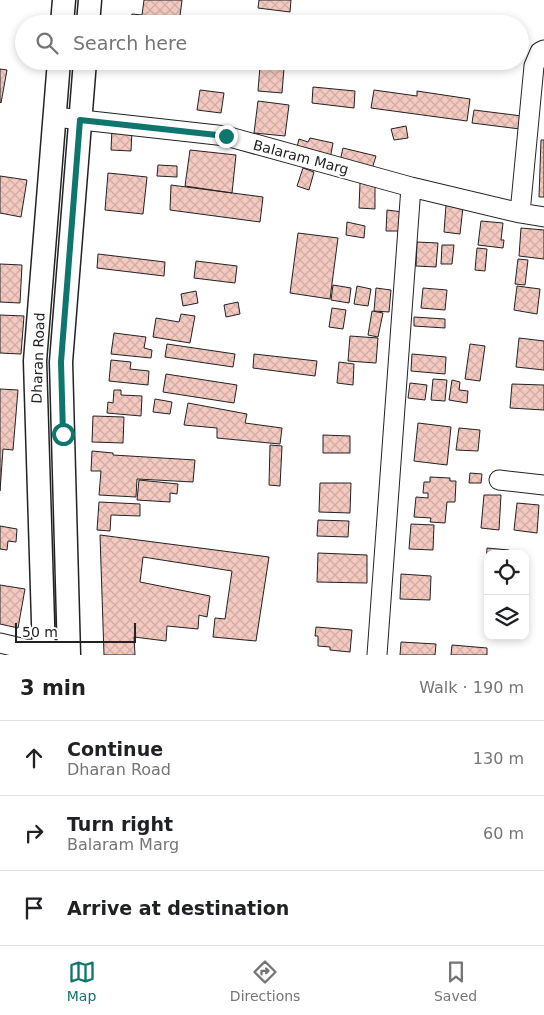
<!DOCTYPE html>
<html lang="en">
<head>
<meta charset="utf-8">
<style>
	:root { --surface:#fff; --page:#f2f2f2; --text:#202124; --muted:#757577; --line:#e0e0e0; --accent:#0f766e }
	body { margin:0; font-family:"DejaVu Sans",sans-serif; background:var(--page); color:var(--text) }
	.controls { position:absolute; right:15px; bottom:15px; display:grid; overflow:hidden; border-radius:10px; box-shadow:0 2px 8px #0003 }
	.controls button { width:45px; height:45px; display:grid; place-items:center; padding:0; border:0; border-bottom:1px solid var(--line); background:var(--surface); color:var(--text); font:25px sans-serif }
	.scale { position:absolute; left:15px; bottom:12px; width:121px; box-sizing:border-box; padding-left:5px; border:2px solid #222; border-top:0; font-size:14px; line-height:18px; white-space:nowrap; color:#222; -webkit-text-stroke:4px #fff; paint-order:stroke }
	.stop { position:absolute; width:15px; height:15px; margin:-11px; border:4px solid #0f766e; border-radius:50%; background:#fff }
	.stop.end { background:#0f766e; border-color:#fff; box-shadow:0 1px 5px #0008 }
	.list { margin:0; padding:0; list-style:none }
	h2 { display:flex; justify-content:space-between; align-items:center; height:65px; margin:0; padding:0 20px; font-size:21px }
	h2 small { font-size:16px; font-weight:400; color:var(--muted) }
	.list li { display:grid; grid-template-columns:32px 1fr auto; gap:15px; align-items:center; box-sizing:border-box; height:75px; padding:0 20px; border-top:1px solid var(--line) }
	.list b { display:block; font-size:19px; white-space:nowrap }
	.list p { margin:0; font-size:16px; white-space:nowrap; color:var(--muted) }
	.list em { font-size:16px; font-style:normal; color:var(--muted) }
	.icon { flex:none; width:28px; height:28px; fill:none; stroke:currentColor; stroke-width:2; stroke-linecap:round; stroke-linejoin:round }
	.map { position:relative; flex:none; width:544px; height:655px; overflow:hidden }
	.search { position:absolute; background:var(--surface); box-shadow:0 2px 8px #0003; left:15px; right:15px; top:15px; height:55px; display:flex; align-items:center; gap:12px; box-sizing:border-box; padding:0 18px; border-radius:28px; color:var(--muted); font-size:19px }
	.sheet { height:290px; background:var(--surface) }
	nav { display:flex; justify-content:space-around; align-items:center; box-sizing:border-box; height:70px; border-top:1px solid var(--line); background:var(--surface); font-size:14px; color:var(--muted) }
	nav a { display:grid; justify-items:center; gap:2px }
	nav .on { color:var(--accent) }
	.map>svg:first-child { display:block }
	.building { fill:url(#building-cross-hatch); stroke:#222 }
	.lines { fill:none; stroke-linecap:round; stroke-linejoin:round }
	.minor-casing { stroke:#222; stroke-width:21 }
	.major-casing { stroke:#222; stroke-width:25 }
	.minor { stroke:#fff; stroke-width:19 }
	.major { stroke:#fff; stroke-width:22 }
	.route { stroke:#0f766e; stroke-width:6 }
	.labels { text-anchor:middle; stroke-width:4; stroke-linejoin:round; paint-order:stroke }
	.street-label { font-size:14px; fill:#222; stroke:#fff }
</style>
</head>
<body>
<div class="map">
<svg width="544" height="655" viewBox="0 0 544 655">
	<defs>
		<pattern id="building-cross-hatch" width="8" height="8" patternUnits="userSpaceOnUse" patternTransform="scale(1.25)"><rect width="8" height="8" fill="#f3c9c0"/><path d="M0 0l8 8M0 8l8-8" fill="none" stroke="#d0aca5"/></pattern>
	</defs>
	<rect width="100%" height="100%" fill="#fff"/>
	<path class="building" d="M 144,0 L 182,0 L 180,16 L 205,19 L 205,24 L 131,24 L 132,14 L 142,15 Z
		M 259,0 L 291,0 L 290,12 L 258,8 Z
		M 269,20 L 304,24 L 269,24 Z
		M 260,66 L 284,68 L 282,93 L 258,91 Z
		M 0,69 L 7,70 L 1,103 L 0,102 Z
		M 313,87 L 355,91 L 354,108 L 312,103 Z
		M 200,90 L 224,93 L 221,113 L 197,110 Z
		M 374,90 L 417,96 L 417,91 L 470,99 L 467,121 L 371,108 Z
		M 258,101 L 289,105 L 285,136 L 254,133 Z
		M 474,110 L 522,116 L 520,129 L 472,123 Z
		M 406,126 L 408,138 L 394,140 L 391,129 Z
		M 112,129 L 132,130 L 131,151 L 111,150 Z
		M 310,138 L 333,143 L 330,159 L 296,151 L 299,139 L 308,142 Z
		M 541,140 L 544,140 L 544,197 L 539,197 Z
		M 343,148 L 376,156 L 372,169 L 340,161 Z
		M 190,150 L 236,155 L 232,193 L 185,186 Z
		M 158,165 L 177,166 L 177,177 L 157,176 Z
		M 303,168 L 314,172 L 309,190 L 297,186 Z
		M 108,173 L 147,177 L 143,214 L 105,210 Z
		M 0,176 L 27,180 L 21,217 L 0,213 Z
		M 360,183 L 375,184 L 375,209 L 359,208 Z
		M 171,185 L 263,197 L 260,222 L 170,210 Z
		M 446,205 L 463,207 L 460,234 L 444,232 Z
		M 387,210 L 403,212 L 400,231 L 386,231 Z
		M 481,221 L 503,223 L 501,240 L 504,240 L 503,248 L 478,245 Z
		M 347,222 L 365,226 L 364,238 L 346,235 Z
		M 521,228 L 544,230 L 544,259 L 519,256 Z
		M 298,233 L 338,238 L 330,299 L 290,293 Z
		M 417,242 L 438,243 L 436,267 L 416,266 Z
		M 442,245 L 454,245 L 452,264 L 441,264 Z
		M 477,248 L 487,249 L 485,271 L 475,270 Z
		M 98,254 L 165,262 L 164,276 L 97,268 Z
		M 518,259 L 528,260 L 525,285 L 515,284 Z
		M 196,261 L 237,266 L 235,283 L 194,278 Z
		M 0,264 L 22,265 L 20,303 L 0,302 Z
		M 333,285 L 351,288 L 349,303 L 331,300 Z
		M 357,286 L 371,289 L 368,306 L 354,304 Z
		M 517,286 L 540,289 L 537,314 L 514,310 Z
		M 376,288 L 391,290 L 389,312 L 374,311 Z
		M 423,288 L 447,290 L 445,310 L 421,308 Z
		M 196,291 L 198,303 L 183,306 L 181,294 Z
		M 238,302 L 240,314 L 226,317 L 224,305 Z
		M 332,308 L 346,310 L 343,329 L 329,327 Z
		M 372,311 L 383,313 L 378,337 L 368,335 Z
		M 181,314 L 195,316 L 190,343 L 153,337 L 156,318 L 179,322 Z
		M 0,315 L 24,316 L 21,354 L 0,353 Z
		M 414,317 L 445,319 L 445,328 L 414,326 Z
		M 114,333 L 146,337 L 144,348 L 152,350 L 151,358 L 111,354 Z
		M 350,336 L 378,338 L 376,363 L 348,361 Z
		M 519,338 L 544,341 L 544,370 L 516,367 Z
		M 167,344 L 235,354 L 233,367 L 165,357 Z
		M 470,344 L 485,346 L 480,381 L 465,379 Z
		M 254,354 L 317,361 L 315,376 L 253,368 Z
		M 412,354 L 446,357 L 445,374 L 411,371 Z
		M 111,360 L 131,362 L 130,369 L 149,371 L 148,385 L 109,381 Z
		M 339,362 L 354,364 L 353,385 L 337,383 Z
		M 166,374 L 237,385 L 234,403 L 163,392 Z
		M 433,379 L 447,380 L 445,401 L 431,400 Z
		M 452,380 L 460,382 L 459,390 L 468,391 L 467,403 L 449,400 Z
		M 410,383 L 427,385 L 425,400 L 408,398 Z
		M 512,384 L 544,385 L 544,410 L 510,408 Z
		M 0,389 L 18,390 L 13,450 L 3,449 L 0,491 Z
		M 114,390 L 121,390 L 121,395 L 142,396 L 141,416 L 107,413 L 108,402 L 113,403 Z
		M 155,399 L 172,402 L 170,414 L 153,412 Z
		M 188,403 L 247,414 L 245,423 L 282,428 L 280,444 L 217,438 L 217,428 L 184,425 Z
		M 93,416 L 124,417 L 123,443 L 92,442 Z
		M 418,423 L 451,427 L 447,465 L 414,461 Z
		M 459,428 L 480,430 L 478,451 L 456,450 Z
		M 323,435 L 350,436 L 350,453 L 323,453 Z
		M 270,445 L 282,446 L 280,486 L 269,485 Z
		M 92,451 L 113,453 L 113,455 L 195,460 L 193,482 L 137,479 L 136,497 L 99,495 L 101,471 L 91,471 Z
		M 470,473 L 482,474 L 481,483 L 469,483 Z
		M 430,477 L 450,478 L 450,481 L 456,481 L 455,502 L 447,502 L 445,523 L 430,522 L 431,518 L 414,517 L 416,497 L 428,498 L 428,493 L 423,493 L 424,482 L 430,482 Z
		M 139,480 L 178,484 L 177,494 L 170,493 L 170,502 L 137,500 Z
		M 320,483 L 351,483 L 350,513 L 319,512 Z
		M 484,495 L 501,495 L 499,530 L 481,528 Z
		M 99,502 L 140,504 L 140,516 L 111,515 L 110,531 L 97,530 Z
		M 517,503 L 539,505 L 537,533 L 514,530 Z
		M 318,520 L 349,521 L 348,537 L 317,536 Z
		M 411,524 L 434,525 L 433,550 L 409,549 Z
		M 0,526 L 17,529 L 16,542 L 8,541 L 7,550 L 0,549 Z
		M 100,535 L 269,557 L 256,641 L 213,637 L 215,618 L 225,619 L 232,571 L 143,557 L 140,582 L 210,596 L 207,617 L 199,615 L 198,629 L 167,626 L 166,641 L 134,637 L 135,655 L 104,655 Z
		M 487,548 L 509,550 L 509,554 L 488,554 L 488,567 L 486,567 Z
		M 318,553 L 367,555 L 367,583 L 317,582 Z
		M 401,574 L 431,576 L 430,600 L 400,599 Z
		M 0,585 L 25,589 L 18,628 L 0,624 Z
		M 316,627 L 352,630 L 350,652 L 330,650 L 330,647 L 318,646 L 318,636 L 315,636 Z
		M 401,642 L 436,644 L 435,655 L 400,655 Z
		M 452,645 L 487,648 L 487,655 L 451,655 Z"/>
	<g class="lines">
		<defs>
			<path id="minor" d="M 55,117 L 226,136 L 411,187 L 520,213 L 544,217
				M 520,213 L 534,66 L 540,52 L 544,50
				M 499,480 L 544,485
				M 0,643 L 25,649 L 69,650
				M 377,655 L 411,187"/>
			<path id="major" d="M 62,24 L 64,0
				M 88,24 L 90,0
				M 44,655 L 35,361 L 59,61
				M 69,655 L 61,362 L 85,61"/>
		</defs>
		<use href="#minor" class="minor-casing"/>
		<use href="#major" class="major-casing"/>
		<use href="#minor" class="minor"/>
		<use href="#major" class="major"/>
	</g>
	<g class="lines">
		<path class="route" d="M 63,434 L 61,362 L 80,120 L 226,136"/>
	</g>
	<g class="labels">
		<g class="street-label">
			<text transform="translate(301 157) rotate(15)" y="5">Balaram Marg</text>
			<text transform="translate(38 358) rotate(-88)" y="5">Dharan Road</text>
		</g>
	</g>
</svg>
<div class="controls">
<button><svg class="icon" aria-label="locate" viewBox="0 0 24 24"><circle cx="12" cy="12" r="6"/><path d="M12 2v4M12 18v4M2 12h4M18 12h4"/></svg></button>
<button><svg class="icon" aria-label="layers" viewBox="0 0 24 24"><path d="M12 4l9 5-9 5-9-5zM3 14l9 5 9-5"/></svg></button>
</div>
<div class="scale">50 m</div>
<div class="stop" style="left:63px;top:434px"></div>
<div class="stop end" style="left:226px;top:136px"></div>
<div class="search"><svg class="icon" aria-label="search" viewBox="0 0 24 24"><circle cx="10" cy="10" r="6"/><path d="M15 15l6 6"/></svg>Search here</div>
</div>
<section class="sheet">
<h2>3 min<small>Walk · 190 m</small></h2>
<ul class="list">
<li><svg class="icon" aria-label="ahead" viewBox="0 0 24 24"><path d="M12 20V5M6 11l6-6 6 6"/></svg><div><b>Continue</b><p>Dharan Road</p></div><em>130 m</em></li>
<li><svg class="icon" aria-label="right" viewBox="0 0 24 24"><path d="M7 20v-9h11M14 6l5 5-5 5"/></svg><div><b>Turn right</b><p>Balaram Marg</p></div><em>60 m</em></li>
<li><svg class="icon" aria-label="arrive" viewBox="0 0 24 24"><path d="M6 21V4h12l-3 4 3 4H6"/></svg><div><b>Arrive at destination</b></div></li>
</ul>
</section>
<nav>
<a class="on"><svg class="icon" aria-label="map" viewBox="0 0 24 24"><path d="M3 6l6-2 6 2 6-2v14l-6 2-6-2-6 2zM9 4v14M15 6v14"/></svg>Map</a>
<a><svg class="icon" aria-label="directions" viewBox="0 0 24 24"><path d="M12 3l9 9-9 9-9-9zM9 14v-3h6M13 9l2 2-2 2"/></svg>Directions</a>
<a><svg class="icon" aria-label="saved" viewBox="0 0 24 24"><path d="M7 4h10v16l-5-4-5 4z"/></svg>Saved</a>
</nav>
</body>
</html>
